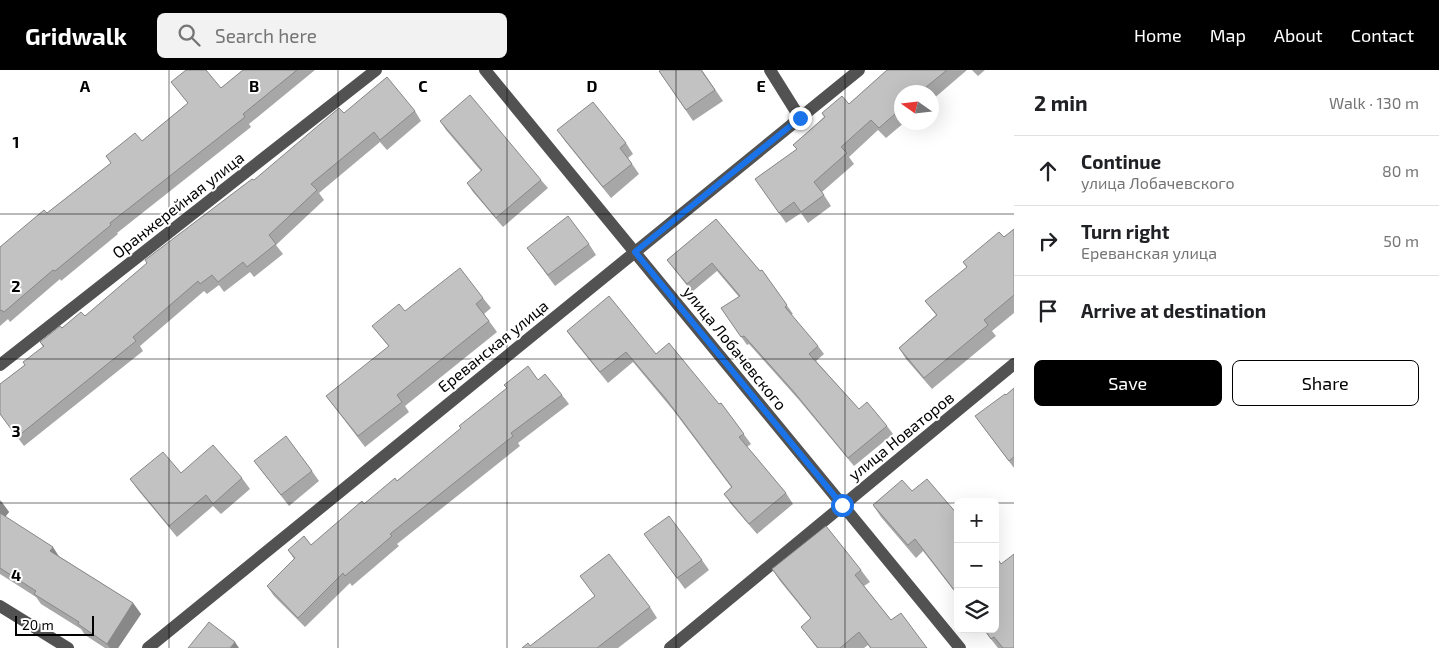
<!DOCTYPE html>
<html lang="en">
<head>
<meta charset="utf-8">
<style>
	:root { --surface:#fff; --page:#f2f2f2; --text:#202124; --muted:#757577; --line:#e0e0e0; --accent:#000 }
	body { margin:0; font-family:"Exo 2",sans-serif; background:var(--page); color:var(--text) }
	.controls { position:absolute; right:15px; bottom:15px; display:grid; overflow:hidden; border-radius:8px; box-shadow:0 5px 20px #0002 }
	.controls button { width:45px; height:45px; display:grid; place-items:center; padding:0; border:0; border-bottom:1px solid var(--line); background:var(--surface); color:var(--text); font:25px sans-serif }
	.compass { position:absolute; left:894px; top:15px; width:45px; height:45px; border-radius:50%; background:var(--surface); box-shadow:0 5px 20px #0002; rotate:284deg }
	.scale { position:absolute; left:15px; bottom:12px; width:79px; box-sizing:border-box; padding-left:5px; border:2px solid #000; border-top:0; font-size:14px; line-height:18px; white-space:nowrap; color:#000; -webkit-text-stroke:4px #fff; paint-order:stroke }
	.stop { position:absolute; width:15px; height:15px; margin:-11px; border:4px solid #1a73e8; border-radius:50%; background:#fff }
	.stop.end { background:#1a73e8; border-color:#fff; box-shadow:0 1px 5px #0008 }
	.list { margin:0; padding:0; list-style:none }
	h2 { display:flex; justify-content:space-between; align-items:center; height:65px; margin:0; padding:0 20px; font-size:21px }
	h2 small { font-size:16px; font-weight:400; color:var(--muted) }
	.list li { display:grid; grid-template-columns:32px 1fr auto; gap:15px; align-items:center; box-sizing:border-box; height:70px; padding:0 20px; border-top:1px solid var(--line) }
	.list b { display:block; font-size:19px; white-space:nowrap }
	.list p { margin:0; font-size:16px; white-space:nowrap; color:var(--muted) }
	.list em { font-size:16px; font-style:normal; color:var(--muted) }
	.actions { display:flex; gap:10px; padding:15px 20px }
	.actions a { flex:1; padding:11px 0; border:1px solid var(--accent); border-radius:8px; text-align:center; font-size:18px; color:var(--accent) }
	.actions .main { background:var(--accent); color:#fff }
	.icon { flex:none; width:28px; height:28px; fill:none; stroke:currentColor; stroke-width:2; stroke-linecap:round; stroke-linejoin:round }
	.map { position:relative; flex:none; width:1014px; height:578px; overflow:hidden }
	header { display:flex; align-items:center; gap:30px; box-sizing:border-box; height:70px; padding:0 25px; background:var(--accent); color:#fff }
	header strong { font-size:24px }
	nav { display:flex; gap:28px; margin-inline-start:auto; font-size:18px }
	.search { width:350px; height:45px; background:var(--page); display:flex; align-items:center; gap:12px; box-sizing:border-box; padding:0 18px; border-radius:8px; color:var(--muted); font-size:19px }
	main { display:flex }
	aside { flex:1; background:var(--surface) }
	.map>svg:first-child { display:block }
	.lines { fill:none; stroke-linecap:round; stroke-linejoin:round }
	.minor { stroke:#525252; stroke-width:12 }
	.wall { fill:#a7a7a7 }
	.shaded-wall { fill:#888 }
	.building { fill:#c2c2c2; stroke:#888 }
	.route { stroke:#1a73e8; stroke-width:6 }
	.grid { fill:none; stroke:#000; stroke-width:1; stroke-opacity:0.55 }
	.labels { text-anchor:middle; stroke-width:4; stroke-linejoin:round; paint-order:stroke }
	.street-label { font-size:16px; fill:#000; stroke:#fff }
	.grid-label { font-size:16px; text-anchor:middle; font-weight:bold; fill:#000; stroke:#fff; stroke-width:4; stroke-linejoin:round; paint-order:stroke }
</style>
</head>
<body>
<header>
<strong>Gridwalk</strong>
<div class="search"><svg class="icon" aria-label="search" viewBox="0 0 24 24"><circle cx="10" cy="10" r="6"/><path d="M15 15l6 6"/></svg>Search here</div>
<nav><a>Home</a><a>Map</a><a>About</a><a>Contact</a></nav>
</header>
<main>
<div class="map">
<svg width="1014" height="578" viewBox="0 0 1014 578">
	<rect width="100%" height="100%" fill="#fff"/>
	<g class="lines">
		<path class="minor" d="M 485,0 L 960,578
			M 770,0 L 800,48
			M 0,295 L 376,0
			M 0,536 L 68,578
			M 148,578 L 859,0
			M 670,578 L 1014,294"/>
	</g>
	<path class="wall" d="M 243,0 L 315,0 L 249,54 L 251,57 L 117,163 L 118,164 L 61,211 L 60,209 L 10,252 L 8,249 L 0,256 L 0,177 L 47,143 L 111,93 L 106,86 L 142,71 L 188,33 L 171,12 L 221,18 Z
		M 702,0 L 723,31 L 693,51 L 659,1 Z
		M 887,0 L 967,0 L 932,30 L 932,22 L 902,22 L 902,52 L 905,52 L 886,68 L 878,60 L 849,87 L 854,94 L 822,122 L 831,136 L 808,153 L 801,143 L 786,153 L 755,109 L 797,79 L 793,75 L 824,47 L 822,43 L 849,34 Z
		M 972,0 L 985,0 L 978,6 Z
		M 415,41 L 421,51 L 387,80 L 380,72 L 319,123 L 324,130 L 276,175 L 283,184 L 254,207 L 250,202 L 224,222 L 219,215 L 207,224 L 204,221 L 140,276 L 143,281 L 24,376 L 0,344 L 0,314 L 25,295 L 43,277 L 40,272 L 62,258 L 85,246 L 254,110 L 344,43 Z
		M 440,51 L 541,110 L 548,118 L 503,157 L 473,122 L 467,113 L 481,101 L 446,60 Z
		M 557,60 L 626,73 L 633,84 L 628,88 L 639,104 L 611,128 L 565,71 Z
		M 716,149 L 760,201 L 762,200 L 793,244 L 791,245 L 818,276 L 824,284 L 816,291 L 859,339 L 887,356 L 893,364 L 854,396 L 799,330 L 749,274 L 747,275 L 721,238 L 739,227 L 717,201 L 692,222 L 667,190 Z
		M 1014,159 L 1014,243 L 992,261 L 996,266 L 932,319 L 906,289 L 899,278 L 936,245 L 925,231 L 967,198 L 963,192 L 1004,167 Z
		M 589,174 L 596,185 L 555,216 L 527,178 Z
		M 483,228 L 491,238 L 484,244 L 497,262 L 405,336 L 409,342 L 365,377 L 326,326 L 389,277 L 372,256 L 405,241 Z
		M 567,261 L 656,284 L 719,334 L 721,333 L 751,374 L 747,377 L 786,423 L 793,434 L 757,464 L 731,434 L 724,424 L 731,417 L 673,340 L 633,292 L 608,313 L 574,271 Z
		M 538,310 L 562,325 L 569,334 L 518,373 L 520,376 L 397,474 L 399,476 L 352,516 L 350,513 L 305,557 L 274,526 L 267,516 L 294,489 L 288,480 L 311,475 L 364,434 Z
		M 1014,318 L 1014,398 L 975,346 L 1006,325 Z
		M 254,391 L 312,401 L 319,411 L 289,436 Z
		M 181,403 L 242,408 L 250,419 L 221,444 L 213,436 L 177,467 L 138,420 L 130,409 Z
		M 912,421 L 958,445 L 958,526 L 923,481 L 916,488 L 881,447 L 873,435 Z
		M 0,430 L 9,442 L 5,447 L 60,487 L 133,533 L 141,544 L 118,578 L 105,578 L 85,565 L 81,559 L 41,534 L 36,527 L 0,504 Z
		M 644,464 L 702,490 L 709,500 L 685,519 Z
		M 1001,494 L 1014,578 L 998,578 L 983,559 L 995,559 Z
		M 772,499 L 861,500 L 870,512 L 864,516 L 891,550 L 927,578 L 870,578 L 868,575 L 864,578 L 817,578 L 801,557 L 811,549 L 780,511 Z
		M 580,506 L 650,537 L 657,548 L 618,578 L 522,578 L 530,576 L 595,526 Z"/>
	<path class="shaded-wall" d="M 1,431 L 9,442 L 2,451 L 0,448 L 0,433 Z
		M 53,477 L 60,488 L 50,481 Z
		M 133,533 L 141,544 L 118,578 L 110,578 L 107,574 Z
		M 235,572 L 239,578 L 230,578 Z"/>
	<path class="building" d="M 186,0 L 206,0 L 221,18 L 243,0 L 297,0 L 243,44 L 245,47 L 110,153 L 111,155 L 55,201 L 53,200 L 4,242 L 1,240 L 0,241 L 0,177 L 44,140 L 47,143 L 111,93 L 106,86 L 135,63 L 142,71 L 188,33 L 171,12 Z
		M 661,0 L 701,0 L 715,20 L 686,40 L 659,1 Z
		M 887,0 L 947,0 L 920,22 L 902,22 L 902,38 L 879,58 L 871,50 L 841,77 L 847,83 L 814,112 L 824,125 L 801,142 L 794,132 L 779,143 L 755,109 L 797,79 L 793,75 L 825,47 L 822,43 L 842,26 L 849,34 Z
		M 387,7 L 415,41 L 380,70 L 374,62 L 311,114 L 317,120 L 269,165 L 276,174 L 247,197 L 243,192 L 218,212 L 212,205 L 200,214 L 198,211 L 133,267 L 136,271 L 17,367 L 0,344 L 0,314 L 25,295 L 23,292 L 44,276 L 40,272 L 60,256 L 62,258 L 81,242 L 85,246 L 147,193 L 145,190 L 252,109 L 254,110 L 339,38 L 344,43 Z
		M 470,25 L 541,110 L 496,148 L 467,113 L 482,100 L 440,51 Z
		M 593,32 L 626,73 L 620,78 L 632,94 L 603,117 L 557,60 Z
		M 568,146 L 589,174 L 548,205 L 527,178 Z
		M 716,149 L 760,201 L 762,200 L 787,235 L 785,237 L 818,276 L 809,284 L 859,339 L 867,332 L 887,356 L 848,388 L 794,322 L 744,266 L 741,267 L 721,238 L 740,226 L 712,193 L 687,214 L 667,190 Z
		M 1014,159 L 1014,225 L 984,250 L 988,255 L 924,308 L 899,278 L 937,245 L 925,231 L 967,197 L 963,192 L 999,162 L 1004,167 Z
		M 460,198 L 483,228 L 476,234 L 489,251 L 397,325 L 402,332 L 358,366 L 326,326 L 389,276 L 372,256 L 399,234 L 405,241 Z
		M 609,226 L 656,284 L 669,273 L 719,334 L 721,333 L 744,364 L 739,367 L 786,423 L 749,454 L 724,424 L 732,417 L 666,329 L 626,282 L 600,302 L 567,261 Z
		M 528,296 L 538,310 L 545,304 L 562,325 L 511,363 L 513,366 L 390,464 L 392,466 L 345,506 L 343,503 L 298,548 L 267,516 L 295,488 L 288,480 L 304,466 L 311,475 L 362,431 L 364,434 L 395,408 L 397,411 L 461,358 L 459,356 L 507,318 L 504,315 Z
		M 1014,318 L 1014,387 L 1009,391 L 975,346 L 1005,324 L 1006,325 Z
		M 286,366 L 312,401 L 281,425 L 254,391 Z
		M 213,375 L 242,408 L 213,434 L 206,425 L 169,456 L 130,409 L 163,382 L 181,403 Z
		M 927,409 L 958,445 L 958,525 L 915,469 L 908,475 L 873,435 L 902,410 L 912,421 Z
		M 0,443 L 53,477 L 50,481 L 133,533 L 107,574 L 78,554 L 79,552 L 34,524 L 36,521 L 0,498 Z
		M 669,446 L 702,490 L 677,508 L 644,464 Z
		M 826,456 L 861,500 L 855,505 L 891,550 L 901,543 L 927,578 L 871,578 L 859,562 L 840,578 L 818,578 L 801,557 L 811,548 L 772,499 Z
		M 609,484 L 650,537 L 597,578 L 522,578 L 528,573 L 530,576 L 595,526 L 580,506 Z
		M 1014,484 L 1014,578 L 1003,578 L 994,567 L 991,569 L 984,559 L 995,559 L 995,485 L 1001,494 Z
		M 209,552 L 235,572 L 230,578 L 188,578 Z"/>
	<g class="lines">
		<path class="route" d="M 800,48 L 635,182 L 842,435"/>
	</g>
	<path class="grid" d="M 169,0 L 169,578M 338,0 L 338,578M 507,0 L 507,578M 676,0 L 676,578M 845,0 L 845,578M 0,144 L 1014,144M 0,289 L 1014,289M 0,433 L 958,433M 995,433 L 1014,433"/>
	<g class="labels">
		<g class="street-label">
			<text transform="translate(178 135) rotate(-38)" y="6">Оранжерейная улица</text>
			<text transform="translate(493 276) rotate(-39)" y="6">Ереванская улица</text>
			<text transform="translate(735 278) rotate(51)" y="6">улица Лобачевского</text>
			<text transform="translate(901 366) rotate(-39)" y="6">улица Новаторов</text>
		</g>
	</g>
	<g class="grid-label">
		<text x="85" y="22">A</text>
		<text x="254" y="22">B</text>
		<text x="423" y="22">C</text>
		<text x="592" y="22">D</text>
		<text x="761" y="22">E</text>
		<text x="16" y="78">1</text>
		<text x="16" y="222">2</text>
		<text x="16" y="367">3</text>
		<text x="16" y="511">4</text>
	</g>
</svg>
<div class="controls">
<button>+</button>
<button>−</button>
<button><svg class="icon" aria-label="layers" viewBox="0 0 24 24"><path d="M12 4l9 5-9 5-9-5zM3 14l9 5 9-5"/></svg></button>
</div>
<svg class="compass" viewBox="-18 -18 36 36"><path d="M0-13l5 13h-10z" fill="#e53935"/><path d="M0 13l5-13h-10z" fill="#757577"/></svg>
<div class="scale">20 m</div>
<div class="stop" style="left:842px;top:435px"></div>
<div class="stop end" style="left:800px;top:48px"></div>
</div>
<aside>
<h2>2 min<small>Walk · 130 m</small></h2>
<ul class="list">
<li><svg class="icon" aria-label="ahead" viewBox="0 0 24 24"><path d="M12 20V5M6 11l6-6 6 6"/></svg><div><b>Continue</b><p>улица Лобачевского</p></div><em>80 m</em></li>
<li><svg class="icon" aria-label="right" viewBox="0 0 24 24"><path d="M7 20v-9h11M14 6l5 5-5 5"/></svg><div><b>Turn right</b><p>Ереванская улица</p></div><em>50 m</em></li>
<li><svg class="icon" aria-label="arrive" viewBox="0 0 24 24"><path d="M6 21V4h12l-3 4 3 4H6"/></svg><div><b>Arrive at destination</b></div></li>
</ul>
<div class="actions"><a class="main">Save</a><a>Share</a></div>
</aside>
</main>
</body>
</html>
